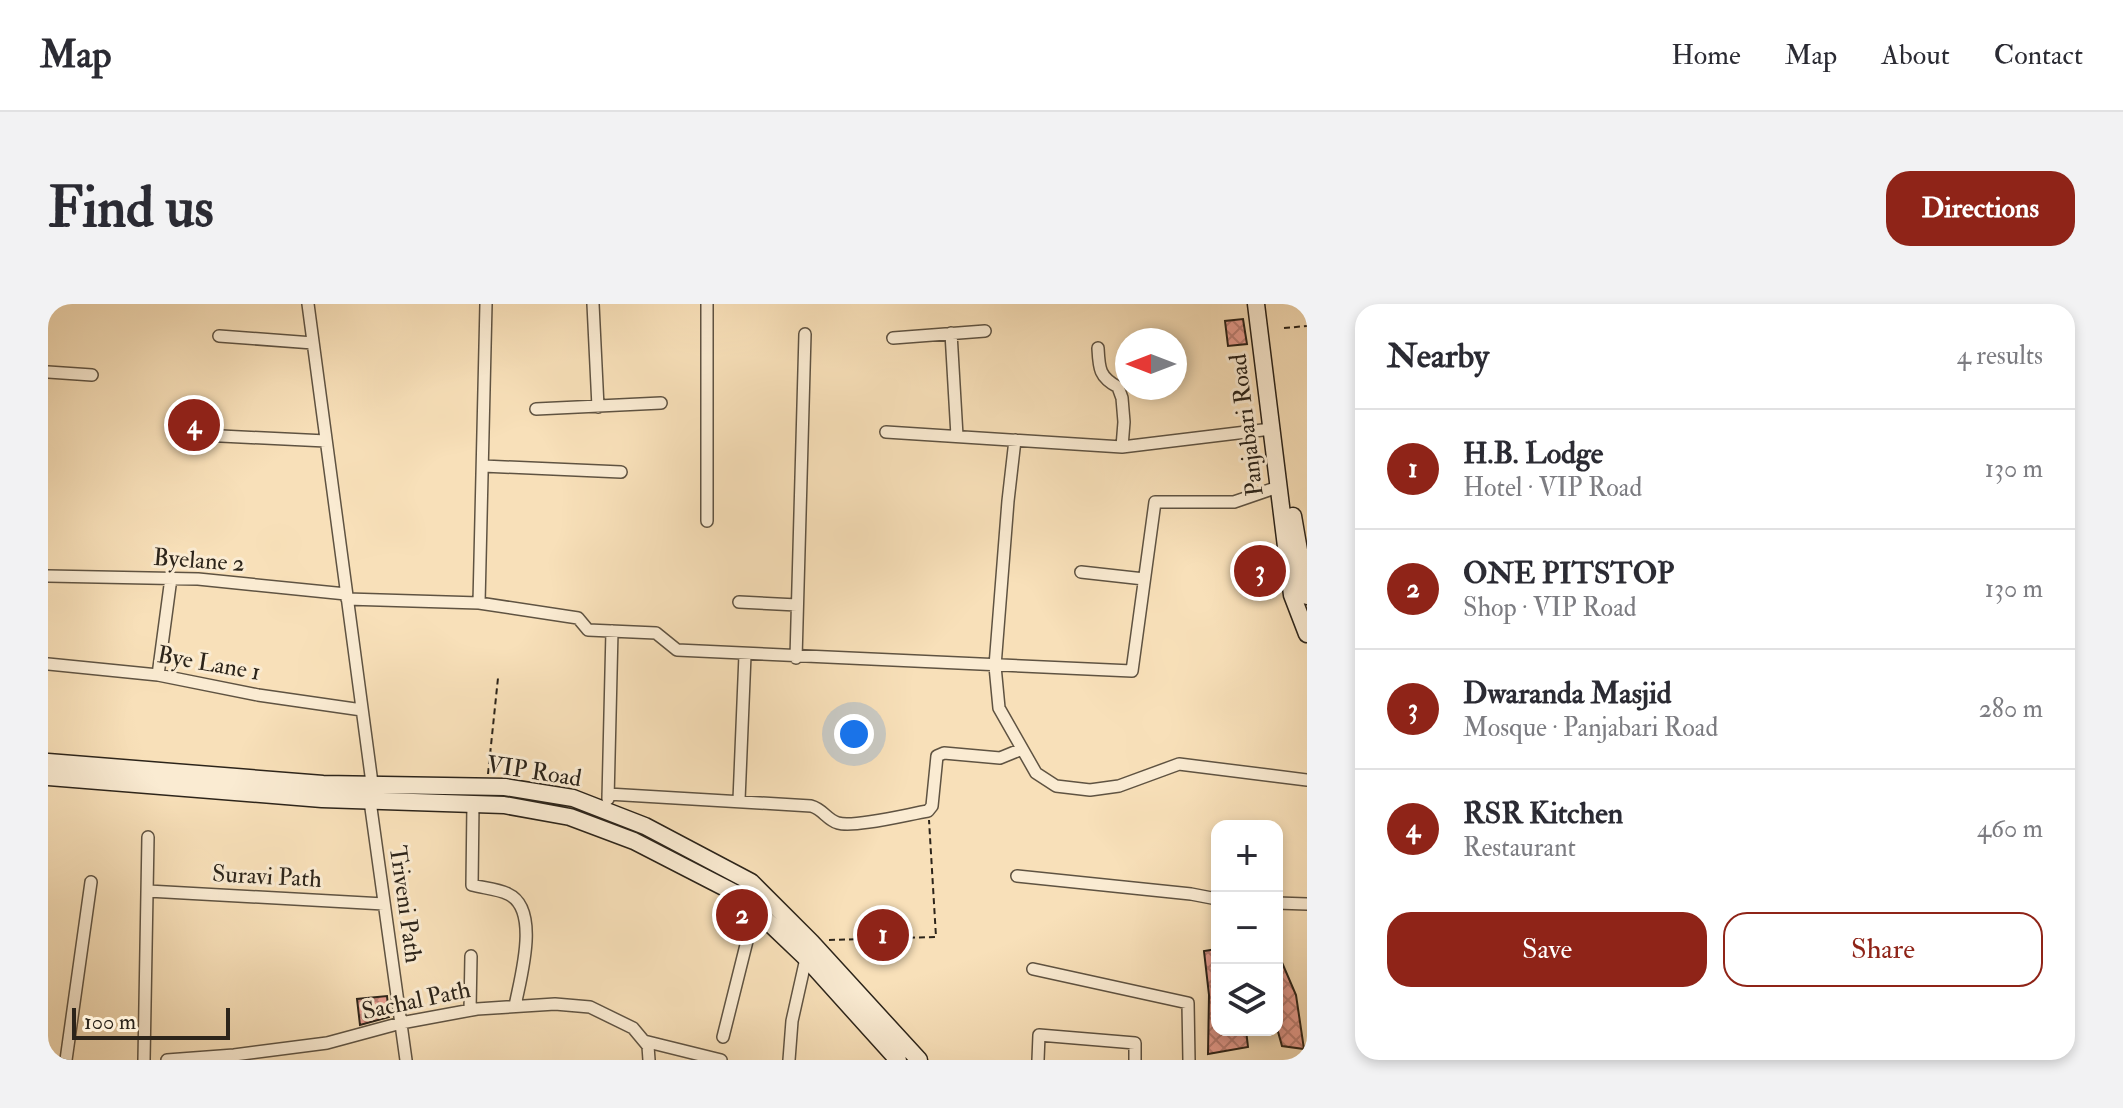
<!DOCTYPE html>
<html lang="en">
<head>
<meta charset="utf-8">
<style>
	:root { --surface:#fff; --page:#f2f2f3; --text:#2b2b33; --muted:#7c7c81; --line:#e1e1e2; --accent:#8f2418 }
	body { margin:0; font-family:"IM FELL Double Pica",serif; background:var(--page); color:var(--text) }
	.controls { position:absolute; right:24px; bottom:24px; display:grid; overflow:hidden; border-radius:16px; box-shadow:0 4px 12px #0003 }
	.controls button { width:72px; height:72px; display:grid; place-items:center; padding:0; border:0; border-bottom:2px solid var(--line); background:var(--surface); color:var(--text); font:40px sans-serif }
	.compass { position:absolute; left:1067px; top:24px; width:72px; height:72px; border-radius:50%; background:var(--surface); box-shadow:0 4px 12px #0003; rotate:270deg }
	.scale { position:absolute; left:24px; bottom:20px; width:158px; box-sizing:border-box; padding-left:8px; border:4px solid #2c241a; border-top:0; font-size:22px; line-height:28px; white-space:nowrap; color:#2c241a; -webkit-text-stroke:6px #faebd2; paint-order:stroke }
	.you { position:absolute; left:806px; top:430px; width:28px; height:28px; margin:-20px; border:6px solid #fff; border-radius:50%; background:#1a73e8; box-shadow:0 0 0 12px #1a73e833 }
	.badge { display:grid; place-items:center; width:52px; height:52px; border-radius:50%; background:var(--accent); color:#fff; font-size:26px; font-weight:700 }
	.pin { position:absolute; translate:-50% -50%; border:4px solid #fff; box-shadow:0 2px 8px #0006 }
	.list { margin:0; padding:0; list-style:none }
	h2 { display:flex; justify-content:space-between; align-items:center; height:104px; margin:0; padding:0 32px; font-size:34px }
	h2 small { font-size:26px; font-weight:400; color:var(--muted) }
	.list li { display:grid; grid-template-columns:52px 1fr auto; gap:24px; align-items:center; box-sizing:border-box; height:120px; padding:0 32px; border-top:2px solid var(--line) }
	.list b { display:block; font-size:30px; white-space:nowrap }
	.list p { margin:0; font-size:26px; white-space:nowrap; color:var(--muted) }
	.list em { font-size:26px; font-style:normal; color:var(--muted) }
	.actions { display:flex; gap:16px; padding:24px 32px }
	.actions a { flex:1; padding:18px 0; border:2px solid var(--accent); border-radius:24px; text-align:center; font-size:28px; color:var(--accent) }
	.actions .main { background:var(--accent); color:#fff }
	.icon { flex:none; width:44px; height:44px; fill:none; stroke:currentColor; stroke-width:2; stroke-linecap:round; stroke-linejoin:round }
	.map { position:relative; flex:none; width:1259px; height:756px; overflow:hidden; border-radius:24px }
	header { display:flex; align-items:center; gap:48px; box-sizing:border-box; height:112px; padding:0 40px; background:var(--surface); border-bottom:2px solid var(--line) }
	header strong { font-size:38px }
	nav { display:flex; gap:44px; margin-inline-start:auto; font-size:28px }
	.intro { display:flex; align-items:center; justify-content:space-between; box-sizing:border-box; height:192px; padding:0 48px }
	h1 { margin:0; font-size:56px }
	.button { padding:20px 36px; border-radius:24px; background:var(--accent); color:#fff; font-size:28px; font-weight:700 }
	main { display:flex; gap:48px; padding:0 48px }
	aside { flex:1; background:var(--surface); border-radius:24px; box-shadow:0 4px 12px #0003 }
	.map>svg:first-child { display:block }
	.building { fill:url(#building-cross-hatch); stroke:#2c241a; stroke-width:2 }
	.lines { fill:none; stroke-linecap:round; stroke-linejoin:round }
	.street-casing { stroke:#5f5342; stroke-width:14 }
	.secondary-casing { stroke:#2c241a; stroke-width:19 }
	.path { stroke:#2c241a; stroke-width:2; stroke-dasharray:6 4; stroke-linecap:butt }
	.street { stroke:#faebd2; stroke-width:11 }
	.secondary { stroke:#faebd2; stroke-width:16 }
	.labels { text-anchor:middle; stroke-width:6; stroke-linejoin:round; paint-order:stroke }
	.street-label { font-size:24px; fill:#2c241a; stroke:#faebd2 }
</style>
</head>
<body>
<header>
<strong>Map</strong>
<nav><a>Home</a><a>Map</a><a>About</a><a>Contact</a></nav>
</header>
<div class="intro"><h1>Find us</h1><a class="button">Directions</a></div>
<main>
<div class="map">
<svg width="1259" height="756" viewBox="0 0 1259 756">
	<defs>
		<pattern id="building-cross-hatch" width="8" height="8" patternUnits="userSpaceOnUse" patternTransform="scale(2)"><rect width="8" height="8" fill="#ea9f92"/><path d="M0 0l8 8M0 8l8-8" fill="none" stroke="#be8176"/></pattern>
	</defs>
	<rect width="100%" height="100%" fill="#f8e0b9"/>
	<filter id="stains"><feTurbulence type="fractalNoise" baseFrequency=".0025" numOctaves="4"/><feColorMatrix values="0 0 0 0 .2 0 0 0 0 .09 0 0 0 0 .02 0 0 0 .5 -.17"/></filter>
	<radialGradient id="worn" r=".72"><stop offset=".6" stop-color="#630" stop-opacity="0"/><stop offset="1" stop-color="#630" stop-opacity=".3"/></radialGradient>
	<path class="building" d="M 1195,15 L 1199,40 L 1180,42 L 1177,17 Z
		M 1225,247 L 1229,283 L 1199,285 L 1195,251 Z
		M 1169,645 L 1169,726 L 1198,726 L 1200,743 L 1160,750 L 1161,691 L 1156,647 Z
		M 1229,647 L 1248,691 L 1256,745 L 1234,742 L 1229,724 Z
		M 339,692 L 341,713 L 312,721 L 309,695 Z"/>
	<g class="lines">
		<defs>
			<path id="street" d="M 260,0 L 324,479 L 322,497 L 358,756
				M 545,0 L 550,103
				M 903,29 L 909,132
				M 171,32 L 265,39
				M 845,34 L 937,27
				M 1050,44 C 1051,64 1051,73 1070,83 L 1074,94 L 1076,118 L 1074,143
				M 0,68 L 44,71
				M 488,105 L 613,99
				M 838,128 L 1074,143 L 1223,125
				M 153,131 L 278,137
				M 967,136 L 960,197 L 947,362 L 951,404 L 988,469 L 1008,482 L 1042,486 L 1071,482 L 1131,460 L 1259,476
				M 435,162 L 573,168
				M 659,217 L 659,0
				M 1033,268 L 1096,275
				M 0,272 L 150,275 L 298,290
				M 299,295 L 431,299 L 530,314 L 540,326 L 608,329 L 629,346 L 1084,367 L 1107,198 L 1186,198 L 1230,183
				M 691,298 L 749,301
				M 431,299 L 438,0
				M 748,354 L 757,30
				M 0,360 L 110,371 L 210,391 L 314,406
				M 110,371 L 123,274
				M 560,490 L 763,502 C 775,505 779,516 790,519 C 806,524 861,510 880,507 L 884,502 L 889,452 L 896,449 L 952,454 L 974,445
				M 560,495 L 564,327
				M 691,496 L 697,351
				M 425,500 L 424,581 C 435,584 450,585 460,590 C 493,605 472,675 467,702
				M 969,572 L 1143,590 L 1169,595
				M 100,587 L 336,600
				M 1229,599 L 1259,600
				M 985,665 L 1140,699 L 1141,756
				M 422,706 L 423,652
				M 675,733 L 707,605
				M 596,737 L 673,756
				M 18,756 L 43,578
				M 96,756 L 100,533
				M 119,756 L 186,751 L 279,739 L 353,719 L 429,705 L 507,700 L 542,703 L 585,724 L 600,742 L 601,756
				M 741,756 L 744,717 L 759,650
				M 990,756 L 991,731 L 1087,739 L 1087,756"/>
			<path id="secondary" d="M 1208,0 L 1244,291 L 1259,330
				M 1245,212 L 1259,292
				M 0,458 L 275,480 L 457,483 L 525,494 L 597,522 L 703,578 L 763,638 L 871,756
				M 0,473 L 274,495 L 456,501 L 522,513 L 586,537 L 693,592 L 758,654 L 850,756"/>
		</defs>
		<use href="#street" class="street-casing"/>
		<use href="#secondary" class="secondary-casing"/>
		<path class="path" d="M 1236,24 L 1259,22
			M 440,470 L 450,374
			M 781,636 L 888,633 L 881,516"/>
		<use href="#street" class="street"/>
		<use href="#secondary" class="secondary"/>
	</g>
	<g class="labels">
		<g class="street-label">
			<text transform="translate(1198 121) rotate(-97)" y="8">Panjabari Road</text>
			<text transform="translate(151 256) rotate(4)" y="8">Byelane 2</text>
			<text transform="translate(161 359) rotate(10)" y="8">Bye Lane 1</text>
			<text transform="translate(486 467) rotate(9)" y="8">VIP Road</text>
			<text transform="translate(219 572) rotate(3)" y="8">Suravi Path</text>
			<text transform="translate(358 600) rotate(82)" y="8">Triveni Path</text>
			<text transform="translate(368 696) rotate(-12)" y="8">Sachal Path</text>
		</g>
	</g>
	<rect width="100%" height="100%" filter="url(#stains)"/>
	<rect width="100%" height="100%" fill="url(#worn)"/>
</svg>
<div class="controls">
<button>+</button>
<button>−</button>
<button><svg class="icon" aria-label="layers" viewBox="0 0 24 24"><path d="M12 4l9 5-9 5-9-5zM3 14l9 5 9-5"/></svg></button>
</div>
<svg class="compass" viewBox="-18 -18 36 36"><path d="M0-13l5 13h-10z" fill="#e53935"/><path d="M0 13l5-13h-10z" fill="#7c7c81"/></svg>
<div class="scale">100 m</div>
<div class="you"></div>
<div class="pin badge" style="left:835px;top:631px">1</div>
<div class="pin badge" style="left:694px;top:611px">2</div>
<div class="pin badge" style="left:1212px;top:267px">3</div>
<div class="pin badge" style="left:146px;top:121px">4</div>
</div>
<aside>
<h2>Nearby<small>4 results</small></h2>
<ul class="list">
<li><span class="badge">1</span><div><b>H.B. Lodge</b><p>Hotel · VIP Road</p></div><em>130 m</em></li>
<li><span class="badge">2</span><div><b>ONE PITSTOP</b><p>Shop · VIP Road</p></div><em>130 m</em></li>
<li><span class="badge">3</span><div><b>Dwaranda Masjid</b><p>Mosque · Panjabari Road</p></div><em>280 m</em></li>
<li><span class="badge">4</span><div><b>RSR Kitchen</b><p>Restaurant</p></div><em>460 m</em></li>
</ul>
<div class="actions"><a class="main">Save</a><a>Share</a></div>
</aside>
</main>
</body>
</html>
